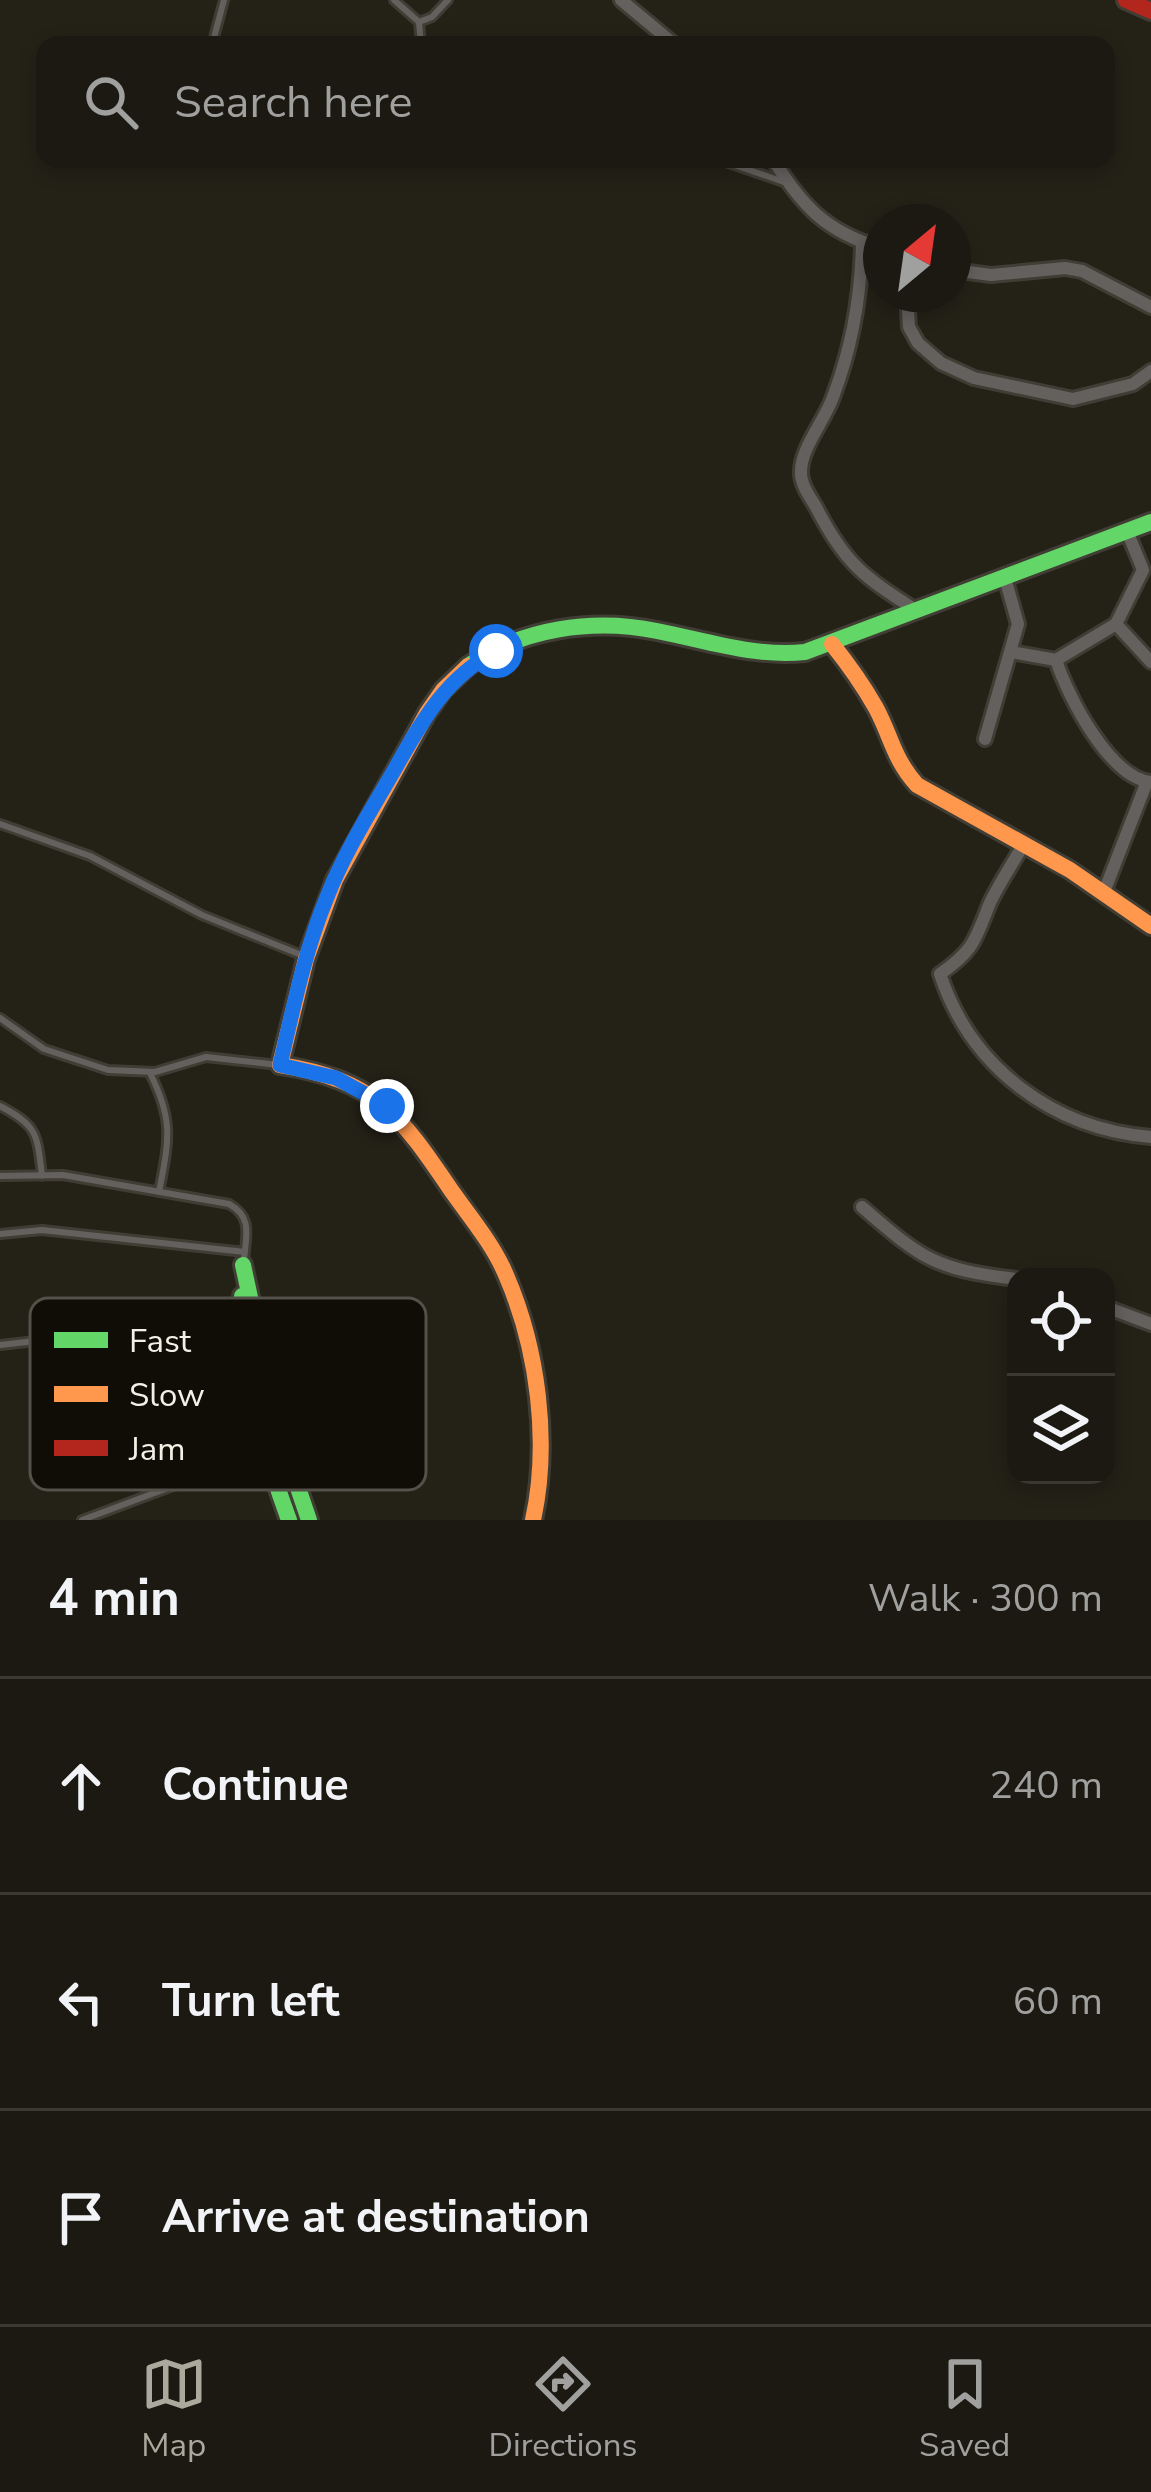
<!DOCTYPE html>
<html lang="en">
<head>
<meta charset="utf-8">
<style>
	:root { --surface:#1b1911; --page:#24221a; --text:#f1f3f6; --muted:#a0a09f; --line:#393831; --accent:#aba89d }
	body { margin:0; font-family:"Nunito Sans",sans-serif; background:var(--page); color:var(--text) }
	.controls { position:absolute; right:36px; bottom:36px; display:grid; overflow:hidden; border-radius:24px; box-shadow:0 6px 18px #0003 }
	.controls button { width:108px; height:108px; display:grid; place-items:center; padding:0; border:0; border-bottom:3px solid var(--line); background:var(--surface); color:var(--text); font:60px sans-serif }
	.compass { position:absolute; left:863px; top:204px; width:108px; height:108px; border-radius:50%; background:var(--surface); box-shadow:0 6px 18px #0003; rotate:29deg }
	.stop { position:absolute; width:36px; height:36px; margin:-27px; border:9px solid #1a73e8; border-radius:50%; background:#fff }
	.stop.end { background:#1a73e8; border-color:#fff; box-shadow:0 3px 12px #0008 }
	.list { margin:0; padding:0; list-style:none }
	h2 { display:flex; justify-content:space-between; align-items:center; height:156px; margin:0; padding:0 48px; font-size:51px }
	h2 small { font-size:39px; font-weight:400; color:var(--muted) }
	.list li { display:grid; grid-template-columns:78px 1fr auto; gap:36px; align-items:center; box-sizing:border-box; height:216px; padding:0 48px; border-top:3px solid var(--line) }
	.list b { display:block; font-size:45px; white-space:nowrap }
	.list em { font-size:39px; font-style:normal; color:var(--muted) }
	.icon { flex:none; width:66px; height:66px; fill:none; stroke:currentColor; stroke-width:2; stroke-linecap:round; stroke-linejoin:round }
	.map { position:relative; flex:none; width:1151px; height:1520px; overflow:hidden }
	.search { position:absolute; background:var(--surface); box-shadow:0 6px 18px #0003; left:36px; right:36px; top:36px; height:132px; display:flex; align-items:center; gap:30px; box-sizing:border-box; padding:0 42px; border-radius:24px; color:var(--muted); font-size:45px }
	.sheet { height:804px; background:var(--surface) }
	nav { display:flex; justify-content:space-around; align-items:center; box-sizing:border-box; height:168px; border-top:3px solid var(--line); background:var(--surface); font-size:33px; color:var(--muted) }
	nav a { display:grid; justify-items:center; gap:6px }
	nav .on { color:var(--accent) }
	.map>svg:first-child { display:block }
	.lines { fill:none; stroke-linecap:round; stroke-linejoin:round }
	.lane-casing { stroke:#403d35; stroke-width:12 }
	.street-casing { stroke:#403d35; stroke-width:18 }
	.fast-casing { stroke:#403d35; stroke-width:22 }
	.slow-casing { stroke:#403d35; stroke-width:22 }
	.jam-casing { stroke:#403d35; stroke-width:22 }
	.lane { stroke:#64605e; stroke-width:6 }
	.street { stroke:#64605e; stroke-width:12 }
	.fast { stroke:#63d668; stroke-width:16 }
	.slow { stroke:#ff974d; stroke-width:16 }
	.jam { stroke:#b3261e; stroke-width:16 }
	.route { stroke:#1a73e8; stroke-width:15 }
	.key { fill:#0f0d06; stroke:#535149; stroke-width:3 }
	.key-label { font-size:33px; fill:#f3f0e5 }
</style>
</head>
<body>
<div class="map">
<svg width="1151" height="1520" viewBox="0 0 1151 1520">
	<rect width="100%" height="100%" fill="#242117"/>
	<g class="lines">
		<defs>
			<path id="lane" d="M 394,0 L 419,22 L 421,45
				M 419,22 L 432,17 L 448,0
				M 212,45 L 224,0
				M 717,159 L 787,183
				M 0,824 L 90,856 L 202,915 L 304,956
				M 0,1018 L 44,1049 L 108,1070 L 155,1072 L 206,1057 L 279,1065
				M 150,1073 C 174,1121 169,1140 159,1192
				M 0,1106 C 38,1126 37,1134 42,1176
				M 0,1176 L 63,1175 L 229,1204 C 253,1217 246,1236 244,1260
				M 0,1234 L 42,1230 L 245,1252
				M 0,1345 L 166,1326 L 195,1458 L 184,1482 L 82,1520
				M 177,1389 L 244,1374
				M 183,1412 L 249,1396"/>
			<path id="street" d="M 621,0 L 675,45
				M 773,159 C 802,206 826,232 881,248
				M 862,243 C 861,296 852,347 833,397 C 825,420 800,449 801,473 C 801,485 810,497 816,507 C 845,564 864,577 917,611
				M 953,270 L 991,275 L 1065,268 L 1082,271 L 1151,307
				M 907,294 L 909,327 L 918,343 L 941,363 L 974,378 L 1073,399 L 1133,384 L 1151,371
				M 1116,624 L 1151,662
				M 1011,652 L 1056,660 L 1116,624 L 1143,570 L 1127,531
				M 1056,660 C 1068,697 1110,778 1151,782
				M 985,739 L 1018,624 L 1005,578
				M 1023,845 C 1012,865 998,885 989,905 C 975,941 973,951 940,974 C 971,1068 1053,1129 1151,1137
				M 1104,892 L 1146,784
				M 862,1207 C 923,1260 935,1269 1016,1279
				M 1106,1307 L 1151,1324"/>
			<path id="fast" d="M 468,666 C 522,628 593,618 657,631 C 708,641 753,657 805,652 L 1151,522
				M 243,1265 L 279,1432 L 309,1520
				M 242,1296 C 243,1375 262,1447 289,1520"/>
			<path id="slow" d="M 832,644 C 849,665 863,685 876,708 C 892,738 893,758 917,785 L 1070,870 L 1151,926
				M 468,666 L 443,690 L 427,713 L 335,880 L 306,959 L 280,1065 C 376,1080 400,1115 451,1190 C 470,1217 493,1244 506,1275 C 538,1349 550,1442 533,1520"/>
			<path id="jam" d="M 1126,0 L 1151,11"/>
		</defs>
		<use href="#lane" class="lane-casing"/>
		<use href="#street" class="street-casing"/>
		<use href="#fast" class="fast-casing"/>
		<use href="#slow" class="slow-casing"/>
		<use href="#jam" class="jam-casing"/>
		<use href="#lane" class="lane"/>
		<use href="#street" class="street"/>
		<use href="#fast" class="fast"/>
		<use href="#slow" class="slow"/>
		<use href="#jam" class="jam"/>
	</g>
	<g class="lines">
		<path class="route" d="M 387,1106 L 336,1078 L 280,1065 C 293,1009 305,950 327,897 C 345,851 372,809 396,767 C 423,719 446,678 496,651"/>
	</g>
	<rect x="30" y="1298" width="396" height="192" rx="18" class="key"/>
	<rect x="54" y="1332" width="54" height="16" fill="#63d668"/>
	<rect x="54" y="1386" width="54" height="16" fill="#ff974d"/>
	<rect x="54" y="1440" width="54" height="16" fill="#b3261e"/>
	<g class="key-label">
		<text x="129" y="1352">Fast</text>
		<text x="129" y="1406">Slow</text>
		<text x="129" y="1460">Jam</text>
	</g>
</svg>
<div class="controls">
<button><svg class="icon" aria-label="locate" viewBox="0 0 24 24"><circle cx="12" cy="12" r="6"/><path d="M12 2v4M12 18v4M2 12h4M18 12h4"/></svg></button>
<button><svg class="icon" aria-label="layers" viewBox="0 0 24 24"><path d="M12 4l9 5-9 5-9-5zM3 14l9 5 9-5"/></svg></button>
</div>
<svg class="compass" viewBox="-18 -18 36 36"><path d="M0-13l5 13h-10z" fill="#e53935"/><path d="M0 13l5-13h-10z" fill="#a0a09f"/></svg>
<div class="stop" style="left:496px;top:651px"></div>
<div class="stop end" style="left:387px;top:1106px"></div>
<div class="search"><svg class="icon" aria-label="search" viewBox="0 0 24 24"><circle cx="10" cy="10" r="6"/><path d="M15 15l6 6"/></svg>Search here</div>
</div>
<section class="sheet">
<h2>4 min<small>Walk · 300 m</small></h2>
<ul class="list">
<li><svg class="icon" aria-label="ahead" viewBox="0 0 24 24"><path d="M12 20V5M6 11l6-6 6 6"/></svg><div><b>Continue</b></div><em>240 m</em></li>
<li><svg class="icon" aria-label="left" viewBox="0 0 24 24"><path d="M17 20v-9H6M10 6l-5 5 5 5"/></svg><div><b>Turn left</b></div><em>60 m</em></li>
<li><svg class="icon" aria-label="arrive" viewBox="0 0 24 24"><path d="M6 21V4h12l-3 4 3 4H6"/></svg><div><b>Arrive at destination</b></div></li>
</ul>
</section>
<nav>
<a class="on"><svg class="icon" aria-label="map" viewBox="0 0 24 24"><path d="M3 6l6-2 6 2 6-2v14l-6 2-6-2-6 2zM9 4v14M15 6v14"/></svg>Map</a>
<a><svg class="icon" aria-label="directions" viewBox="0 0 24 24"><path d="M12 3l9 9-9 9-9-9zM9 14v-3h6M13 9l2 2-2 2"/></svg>Directions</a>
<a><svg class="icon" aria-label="saved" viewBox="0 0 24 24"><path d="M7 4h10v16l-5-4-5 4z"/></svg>Saved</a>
</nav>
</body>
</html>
